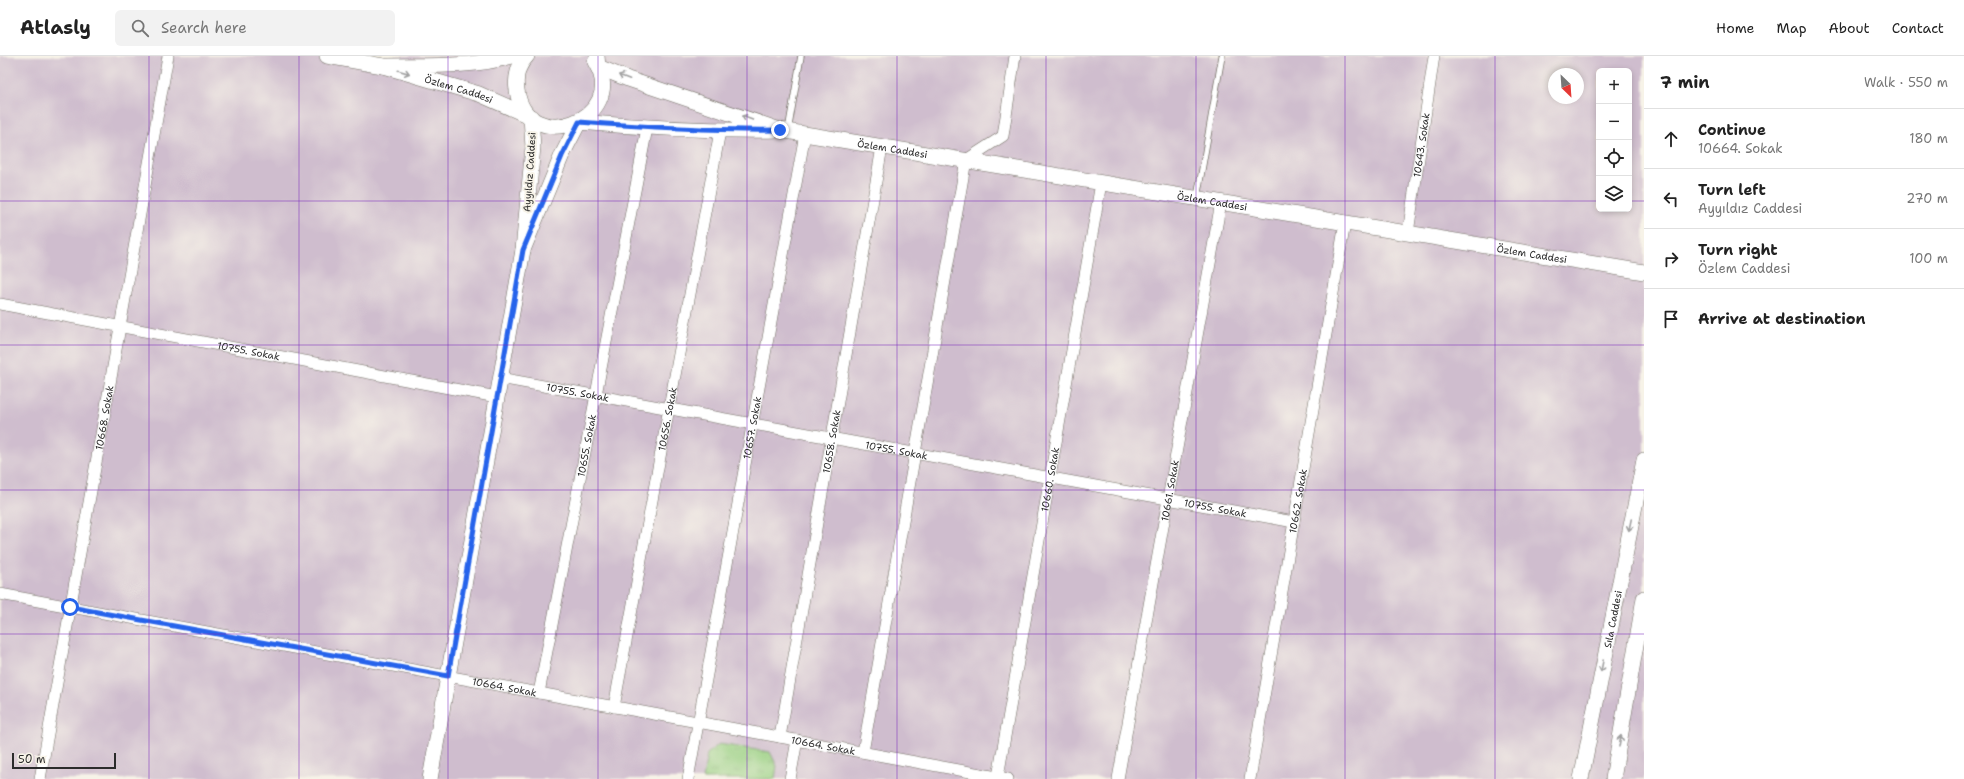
<!DOCTYPE html>
<html lang="en">
<head>
<meta charset="utf-8">
<style>
	:root { --surface:#fff; --page:#f2f2f2; --text:#222; --muted:#767676; --line:#e0e0e0 }
	body { margin:0; font-family:"Shantell Sans",sans-serif; background:var(--page); color:var(--text) }
	.controls { position:absolute; right:12px; top:12px; display:grid; overflow:hidden; border-radius:6px; box-shadow:0 2px 6px #0003 }
	.controls button { width:36px; height:36px; display:grid; place-items:center; padding:0; border:0; border-bottom:1px solid var(--line); background:var(--surface); color:var(--text); font:20px sans-serif }
	.compass { position:absolute; left:1548px; top:12px; width:36px; height:36px; border-radius:50%; background:var(--surface); box-shadow:0 2px 6px #0003; rotate:155deg }
	.scale { position:absolute; left:12px; bottom:10px; width:104px; box-sizing:border-box; padding-left:4px; border:2px solid #2b2b2b; border-top:0; font-size:11px; line-height:14px; white-space:nowrap; color:#2b2b2b; -webkit-text-stroke:3px #f7f3e8; paint-order:stroke }
	.stop { position:absolute; width:12px; height:12px; margin:-9px; border:3px solid #2563eb; border-radius:50%; background:#fff }
	.stop.end { background:#2563eb; border-color:#fff; box-shadow:0 1px 4px #0008 }
	.list { margin:0; padding:0; list-style:none }
	h2 { display:flex; justify-content:space-between; align-items:center; height:52px; margin:0; padding:0 16px; font-size:17px }
	h2 small { font-size:13px; font-weight:400; color:var(--muted) }
	.list li { display:grid; grid-template-columns:26px 1fr auto; gap:12px; align-items:center; box-sizing:border-box; height:60px; padding:0 16px; border-top:1px solid var(--line) }
	.list b { display:block; font-size:15px; white-space:nowrap }
	.list p { margin:0; font-size:13px; white-space:nowrap; color:var(--muted) }
	.list em { font-size:13px; font-style:normal; color:var(--muted) }
	.icon { flex:none; width:22px; height:22px; fill:none; stroke:currentColor; stroke-width:2; stroke-linecap:round; stroke-linejoin:round }
	.map { position:relative; flex:none; width:1644px; height:723px; overflow:hidden }
	header { display:flex; align-items:center; gap:24px; box-sizing:border-box; height:56px; padding:0 20px; background:var(--surface); border-bottom:1px solid var(--line) }
	header strong { font-size:19px }
	nav { display:flex; gap:22px; margin-inline-start:auto; font-size:14px }
	.search { width:280px; height:36px; background:var(--page); display:flex; align-items:center; gap:10px; box-sizing:border-box; padding:0 14px; border-radius:6px; color:var(--muted); font-size:15px }
	main { display:flex }
	aside { flex:1; background:var(--surface) }
	.map>svg:first-child { display:block }
	.industrial { fill:#cfbdce; fill-rule:evenodd }
	.grass { fill:url(#grass-tufts); stroke:#627e56 }
	.lines { fill:none; stroke-linecap:round; stroke-linejoin:round }
	.lane-casing { stroke:#6f6b60; stroke-width:7 }
	.street-casing { stroke:#6f6b60; stroke-width:12 }
	.secondary-casing { stroke:#6f6b60; stroke-width:16 }
	.lane { stroke:#fff; stroke-width:5.5 }
	.street { stroke:#fff; stroke-width:11 }
	.secondary { stroke:#fff; stroke-width:15 }
	.oneway { stroke:#a0a0a0 }
	.route { stroke:#2563eb; stroke-width:5 }
	.grid { fill:none; stroke:#7b2cbf; stroke-width:1; stroke-opacity:0.55 }
	.labels { text-anchor:middle; stroke-width:4; stroke-linejoin:round; paint-order:stroke }
	.street-label { font-size:10px; fill:#2b2b2b; stroke:#f7f3e8 }
</style>
</head>
<body>
<header>
<strong>Atlasly</strong>
<div class="search"><svg class="icon" aria-label="search" viewBox="0 0 24 24"><circle cx="10" cy="10" r="6"/><path d="M15 15l6 6"/></svg>Search here</div>
<nav><a>Home</a><a>Map</a><a>About</a><a>Contact</a></nav>
</header>
<main>
<div class="map">
<svg width="1644" height="723" viewBox="0 0 1644 723">
	<defs>
		<pattern id="grass-tufts" width="24" height="20" patternUnits="userSpaceOnUse"><rect width="24" height="20" fill="#99d082"/><path d="M3 7l-1-3M5 7V3M7 7l1-3M15 17l-1-3M17 17v-4M19 17l1-3" fill="none" stroke="#84b370"/></pattern>
	</defs>
	<rect width="100%" height="100%" fill="#f7f3e8"/>
	<filter id="ink" filterUnits="userSpaceOnUse"><feTurbulence type="fractalNoise" baseFrequency=".025" numOctaves="2"/><feDisplacementMap in="SourceGraphic" scale="8" xChannelSelector="R" yChannelSelector="G"/><feConvolveMatrix kernelMatrix="1 2 1 2 8 2 1 2 1" color-interpolation-filters="sRGB"/></filter>
	<filter id="wash" filterUnits="userSpaceOnUse"><feTurbulence type="fractalNoise" baseFrequency=".012" numOctaves="4" result="noise"/><feDisplacementMap in="SourceGraphic" scale="16" xChannelSelector="R" yChannelSelector="G"/><feGaussianBlur stdDeviation="0.9" result="paint"/><feColorMatrix in="noise" values="0 0 0 0 0 0 0 0 0 0 0 0 0 0 0 0 0 1.4 0 .05"/><feComposite in="paint" operator="in"/></filter>
	<g filter="url(#wash)">
		<rect width="100%" height="100%" fill="#eee1c2"/>
		<path class="industrial" d="M 0,0 L 1644,0 L 1644,723 L 0,723 ZM 1599,15 L 1629,15 L 1629,153 L 1599,153 ZM 1554,18 L 1578,18 L 1578,42 L 1554,42 Z"/>
		<path class="grass" d="M 719,688 L 770,696 L 777,710 L 775,723 L 703,723 L 707,698 Z"/>
	</g>
	<g filter="url(#ink)">
		<g class="lines">
			<defs>
				<path id="lane" d="M 788,75 L 801,0
					M 1197,142 L 1222,0"/>
				<g id="street">
					<path id="s1" d="M 1408,177 L 1434,0"/>
					<path id="s2" d="M 0,248 L 497,341"/>
					<path id="s3" d="M 500,322 L 1294,466"/>
					<path id="s4" d="M 0,538 L 1008,723"/>
					<path id="s5" d="M 539,637 L 647,72"/>
					<path id="s6" d="M 614,651 L 720,75"/>
					<path id="s7" d="M 780,681 L 882,91"/>
					<path d="M 863,696 L 966,104 L 1003,80 L 1015,0"/>
					<path id="s8" d="M 998,721 L 1101,127"/>
					<path id="s9" d="M 40,723 L 168,0"/>
					<path id="s10" d="M 688,723 L 805,78"/>
					<path d="M 790,723 L 797,684"/>
					<path id="s11" d="M 1118,723 L 1221,146"/>
					<path id="s12" d="M 1250,723 L 1345,167"/>
				</g>
				<g id="secondary">
					<path d="M 327,0 L 383,10"/>
					<path id="s13" d="M 512,0 C 471,12 426,9 383,10 L 479,38 L 531,61 L 533,91 L 523,194 L 562,99 L 579,66 C 646,72 712,75 780,74 L 628,23 L 598,11 L 597,0"/>
					<path d="M 527,0 C 518,9 515,22 517,34 C 526,102 631,63 595,6"/>
					<path id="s14" d="M 780,74 L 1644,216"/>
					<path d="M 430,723 L 523,194"/>
					<path id="s15" d="M 1581,723 L 1644,404"/>
					<path d="M 1613,723 L 1644,542"/>
				</g>
			</defs>
			<use href="#lane" class="lane-casing"/>
			<use href="#street" class="street-casing"/>
			<use href="#secondary" class="secondary-casing"/>
			<use href="#lane" class="lane"/>
			<use href="#street" class="street"/>
			<use href="#secondary" class="secondary"/>
		</g>
		<defs><path id="oneway-shaft" d="M-6 0H5M1.5-3L5.5 0L1.5 3" fill="none" stroke-width="1.6" stroke-linecap="round" stroke-linejoin="round"/></defs>
		<g class="oneway">
			<use href="#oneway-shaft" transform="translate(404 16) rotate(16)"/>
			<use href="#oneway-shaft" transform="translate(624 21) rotate(-159)"/>
			<use href="#oneway-shaft" transform="translate(747 62) rotate(-160)"/>
			<use href="#oneway-shaft" transform="translate(1630 469) rotate(102)"/>
			<use href="#oneway-shaft" transform="translate(1602 610) rotate(101)"/>
			<use href="#oneway-shaft" transform="translate(1620 685) rotate(-80)"/>
		</g>
	</g>
	<g class="lines" filter="url(#ink)">
		<path class="route" d="M 70,551 L 448,620 L 523,194 L 562,100 L 579,66 C 646,71 712,75 780,74"/>
	</g>
	<path class="grid" d="M 149,0 L 149,723M 299,0 L 299,723M 448,0 L 448,723M 598,0 L 598,723M 747,0 L 747,723M 897,0 L 897,723M 1046,0 L 1046,723M 1196,0 L 1196,723M 1345,0 L 1345,723M 1495,0 L 1495,723M 0,145 L 1599,145M 1629,145 L 1644,145M 0,289 L 1644,289M 0,434 L 1644,434M 0,578 L 1644,578"/>
	<g class="labels">
		<g class="street-label">
			<text dy="4" stroke="none"><textPath href="#s13" startOffset="209">Özlem Caddesi</textPath></text>
			<text dy="4" stroke="none"><textPath href="#s1" startOffset="89">10643. Sokak</textPath></text>
			<text dy="4" stroke="none"><textPath href="#s14" startOffset="114">Özlem Caddesi</textPath></text>
			<text transform="translate(529 116) rotate(-86)" y="4">Ayyıldız Caddesi</text>
			<text dy="4" stroke="none"><textPath href="#s14" startOffset="438">Özlem Caddesi</textPath></text>
			<text dy="4" stroke="none"><textPath href="#s14" startOffset="762">Özlem Caddesi</textPath></text>
			<text dy="4" stroke="none"><textPath href="#s2" startOffset="253">10755. Sokak</textPath></text>
			<text dy="4" stroke="none"><textPath href="#s3" startOffset="79">10755. Sokak</textPath></text>
			<text dy="4" stroke="none"><textPath href="#s9" startOffset="367">10668. Sokak</textPath></text>
			<text dy="4" stroke="none"><textPath href="#s6" startOffset="293">10656. Sokak</textPath></text>
			<text dy="4" stroke="none"><textPath href="#s10" startOffset="357">10657. Sokak</textPath></text>
			<text dy="4" stroke="none"><textPath href="#s7" startOffset="300">10658. Sokak</textPath></text>
			<text dy="4" stroke="none"><textPath href="#s5" startOffset="252">10655. Sokak</textPath></text>
			<text dy="4" stroke="none"><textPath href="#s3" startOffset="403">10755. Sokak</textPath></text>
			<text dy="4" stroke="none"><textPath href="#s8" startOffset="302">10660. Sokak</textPath></text>
			<text dy="4" stroke="none"><textPath href="#s11" startOffset="293">10661. Sokak</textPath></text>
			<text dy="4" stroke="none"><textPath href="#s12" startOffset="282">10662. Sokak</textPath></text>
			<text dy="4" stroke="none"><textPath href="#s3" startOffset="727">10755. Sokak</textPath></text>
			<text dy="4" stroke="none"><textPath href="#s15" startOffset="163">Sıla Caddesi</textPath></text>
			<text dy="4" stroke="none"><textPath href="#s4" startOffset="513">10664. Sokak</textPath></text>
			<text dy="4" stroke="none"><textPath href="#s4" startOffset="837">10664. Sokak</textPath></text>
		</g>
	</g>
</svg>
<div class="controls">
<button>+</button>
<button>−</button>
<button><svg class="icon" aria-label="locate" viewBox="0 0 24 24"><circle cx="12" cy="12" r="6"/><path d="M12 2v4M12 18v4M2 12h4M18 12h4"/></svg></button>
<button><svg class="icon" aria-label="layers" viewBox="0 0 24 24"><path d="M12 4l9 5-9 5-9-5zM3 14l9 5 9-5"/></svg></button>
</div>
<svg class="compass" viewBox="-18 -18 36 36"><path d="M0-13l5 13h-10z" fill="#e53935"/><path d="M0 13l5-13h-10z" fill="#767676"/></svg>
<div class="scale">50 m</div>
<div class="stop" style="left:70px;top:551px"></div>
<div class="stop end" style="left:780px;top:74px"></div>
</div>
<aside>
<h2>7 min<small>Walk · 550 m</small></h2>
<ul class="list">
<li><svg class="icon" aria-label="ahead" viewBox="0 0 24 24"><path d="M12 20V5M6 11l6-6 6 6"/></svg><div><b>Continue</b><p>10664. Sokak</p></div><em>180 m</em></li>
<li><svg class="icon" aria-label="left" viewBox="0 0 24 24"><path d="M17 20v-9H6M10 6l-5 5 5 5"/></svg><div><b>Turn left</b><p>Ayyıldız Caddesi</p></div><em>270 m</em></li>
<li><svg class="icon" aria-label="right" viewBox="0 0 24 24"><path d="M7 20v-9h11M14 6l5 5-5 5"/></svg><div><b>Turn right</b><p>Özlem Caddesi</p></div><em>100 m</em></li>
<li><svg class="icon" aria-label="arrive" viewBox="0 0 24 24"><path d="M6 21V4h12l-3 4 3 4H6"/></svg><div><b>Arrive at destination</b></div></li>
</ul>
</aside>
</main>
</body>
</html>
